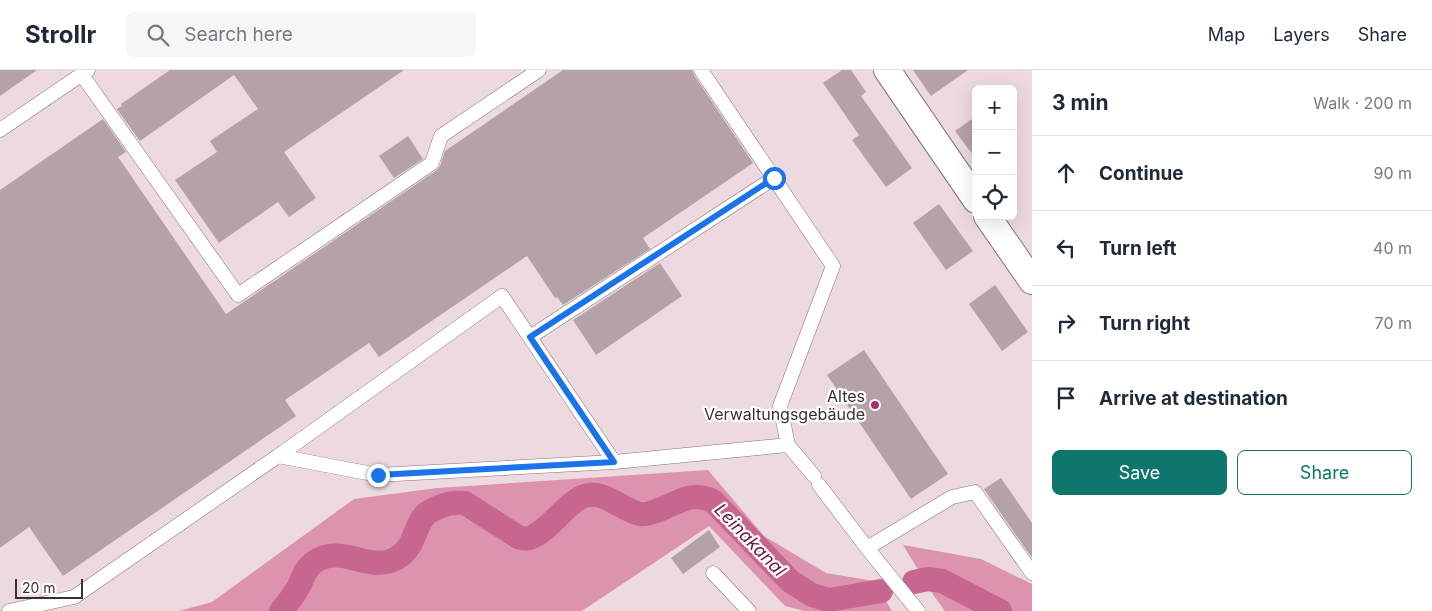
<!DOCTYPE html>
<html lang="en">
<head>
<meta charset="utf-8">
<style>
	:root { --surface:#fff; --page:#f6f6f7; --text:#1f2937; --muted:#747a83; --line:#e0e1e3; --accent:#0f766e }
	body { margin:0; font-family:Inter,sans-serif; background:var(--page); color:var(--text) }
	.controls { position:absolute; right:15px; top:15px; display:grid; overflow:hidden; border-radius:8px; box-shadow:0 5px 20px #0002 }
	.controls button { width:45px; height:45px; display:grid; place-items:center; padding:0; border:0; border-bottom:1px solid var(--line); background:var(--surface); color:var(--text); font:25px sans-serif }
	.scale { position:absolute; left:15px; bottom:12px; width:68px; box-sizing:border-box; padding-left:5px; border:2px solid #383033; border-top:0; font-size:14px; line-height:18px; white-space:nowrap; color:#383033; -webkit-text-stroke:4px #fff; paint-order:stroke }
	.stop { position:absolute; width:15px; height:15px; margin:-11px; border:4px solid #1a73e8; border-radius:50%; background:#fff }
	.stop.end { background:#1a73e8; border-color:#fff; box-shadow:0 1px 5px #0008 }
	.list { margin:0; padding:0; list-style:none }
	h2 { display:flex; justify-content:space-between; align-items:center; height:65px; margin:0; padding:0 20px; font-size:21px }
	h2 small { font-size:16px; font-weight:400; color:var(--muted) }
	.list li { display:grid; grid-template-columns:32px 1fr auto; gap:15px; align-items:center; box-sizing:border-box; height:75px; padding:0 20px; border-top:1px solid var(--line) }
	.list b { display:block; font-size:19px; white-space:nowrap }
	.list em { font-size:16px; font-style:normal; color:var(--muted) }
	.actions { display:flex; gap:10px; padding:15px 20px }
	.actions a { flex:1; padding:11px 0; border:1px solid var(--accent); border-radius:8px; text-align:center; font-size:18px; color:var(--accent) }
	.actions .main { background:var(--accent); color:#fff }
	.icon { flex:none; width:28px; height:28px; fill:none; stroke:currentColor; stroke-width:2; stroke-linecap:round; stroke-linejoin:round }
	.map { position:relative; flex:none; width:1032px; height:541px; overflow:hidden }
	header { display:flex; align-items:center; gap:30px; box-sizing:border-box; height:70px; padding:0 25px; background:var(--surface); border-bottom:1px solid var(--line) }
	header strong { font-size:24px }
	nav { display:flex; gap:28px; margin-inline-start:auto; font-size:18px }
	.search { width:350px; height:45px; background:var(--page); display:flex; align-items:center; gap:12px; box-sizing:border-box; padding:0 18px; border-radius:8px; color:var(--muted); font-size:19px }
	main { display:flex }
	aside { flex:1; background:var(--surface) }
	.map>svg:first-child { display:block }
	.green { fill:#dd93af }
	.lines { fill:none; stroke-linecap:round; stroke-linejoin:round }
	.canal { stroke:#c7678f; stroke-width:24 }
	.building { fill:#b5a1a8 }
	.service-casing { stroke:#857379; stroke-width:15 }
	.minor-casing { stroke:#857379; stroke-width:28 }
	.service { stroke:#fff; stroke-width:14 }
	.minor { stroke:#fff; stroke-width:26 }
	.route { stroke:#1a73e8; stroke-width:6 }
	.poi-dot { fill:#b0296d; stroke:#fff; stroke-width:2 }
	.labels { text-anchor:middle; stroke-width:4.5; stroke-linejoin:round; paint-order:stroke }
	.poi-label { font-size:16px; fill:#383033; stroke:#fff; text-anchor:end }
	.water-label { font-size:18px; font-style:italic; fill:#6f1743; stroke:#fff }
</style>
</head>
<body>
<header>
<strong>Strollr</strong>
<div class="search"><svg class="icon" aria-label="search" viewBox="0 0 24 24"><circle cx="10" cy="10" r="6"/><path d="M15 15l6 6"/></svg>Search here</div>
<nav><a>Map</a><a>Layers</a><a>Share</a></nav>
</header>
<main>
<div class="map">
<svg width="1032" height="541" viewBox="0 0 1032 541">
	<rect width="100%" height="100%" fill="#edd9e0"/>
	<path class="green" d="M 708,400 L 764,466 L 826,503 L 874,511 L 892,541 L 804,541 L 785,536 L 709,456 L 582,541 L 179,541 L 212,532 L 354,429 L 437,418 Z
		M 903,475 L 981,489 L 1032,514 L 1032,541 L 945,541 L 934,526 Z"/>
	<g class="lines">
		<path class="canal" d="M 914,512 L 928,509 L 942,511 L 1000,541
			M 281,541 C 288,533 294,525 299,516 C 303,508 305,499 313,493 C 343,471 371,507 400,486 C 416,474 414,456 426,444 C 429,441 435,439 439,437 C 448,433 456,432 465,433 L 518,467 C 521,468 526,469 529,468 C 547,463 563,437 580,428 C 602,416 620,440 640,444 C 647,445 653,442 659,440 C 680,432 691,421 713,431 L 790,511 L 812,525 L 829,530 L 881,521"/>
	</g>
	<path class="building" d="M 0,0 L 37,0 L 0,26 Z
		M 170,0 L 404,0 L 284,82 L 316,128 L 289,147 L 278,132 L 219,173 L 175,110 L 217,82 L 210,71 L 258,39 L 234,5 L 140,71 L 117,39 L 122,36 L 121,34 Z
		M 563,0 L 692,0 L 694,5 L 753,93 L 643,168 L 650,179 L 563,235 L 557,227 L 555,228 L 527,186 L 379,287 L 369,273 L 285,330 L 296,346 L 63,506 L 29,457 L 0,478 L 0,120 L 103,49 L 126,82 L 118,87 L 226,244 L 437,100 L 440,96 L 445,81 Z
		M 842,0 L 851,0 L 866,22 L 861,26 L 912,98 L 886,117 L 852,70 L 859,65 L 823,13 Z
		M 913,0 L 968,0 L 931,26 Z
		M 976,46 L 976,89 L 955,61 Z
		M 408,66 L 423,89 L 394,108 L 379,86 Z
		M 939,134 L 973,181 L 946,200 L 913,153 Z
		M 660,193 L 682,226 L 596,285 L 573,250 Z
		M 995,215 L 1028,262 L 1002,281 L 969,234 Z
		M 864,280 L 948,404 L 911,429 L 827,305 Z
		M 1001,408 L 1032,453 L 1032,488 L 984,419 Z
		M 709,460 L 720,477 L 683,504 L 671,488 Z"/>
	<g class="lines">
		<defs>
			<path id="service" d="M 701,0 L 833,196 L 780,336 L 788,375 L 814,406
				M 82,5 L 238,225 L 432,93 L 441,66 L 539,0
				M 0,60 L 88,0
				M 530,267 L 774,108
				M 278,386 L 502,226 L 614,392
				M 819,415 L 867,478 L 918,541
				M 867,478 L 952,427 L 975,422 L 1032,503
				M 713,503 L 749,541
				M 9,541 L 74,527 L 278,386 L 378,405 L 614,392 L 788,375"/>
			<path id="minor" d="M 887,0 L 976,130
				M 987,146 L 1032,211"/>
		</defs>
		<use href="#service" class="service-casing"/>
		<use href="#minor" class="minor-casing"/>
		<use href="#service" class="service"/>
		<use href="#minor" class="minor"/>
	</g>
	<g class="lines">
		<path class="route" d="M 378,405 L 614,392 L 530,267 L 774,108"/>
	</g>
	<circle class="poi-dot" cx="875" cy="335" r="5"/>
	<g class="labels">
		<g class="poi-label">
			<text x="865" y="332">Altes<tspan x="865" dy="18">Verwaltungsgebäude</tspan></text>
		</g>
		<g class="water-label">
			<text transform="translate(750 470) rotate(46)" y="6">Leinakanal</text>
		</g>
	</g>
</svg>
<div class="controls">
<button>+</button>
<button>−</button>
<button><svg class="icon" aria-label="locate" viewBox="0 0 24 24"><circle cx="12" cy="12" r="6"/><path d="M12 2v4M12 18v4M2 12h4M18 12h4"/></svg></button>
</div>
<div class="scale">20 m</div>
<div class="stop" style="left:774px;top:108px"></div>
<div class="stop end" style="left:378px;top:405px"></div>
</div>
<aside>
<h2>3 min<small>Walk · 200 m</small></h2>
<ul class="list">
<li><svg class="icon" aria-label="ahead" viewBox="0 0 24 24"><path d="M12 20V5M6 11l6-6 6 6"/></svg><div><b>Continue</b></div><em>90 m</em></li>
<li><svg class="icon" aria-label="left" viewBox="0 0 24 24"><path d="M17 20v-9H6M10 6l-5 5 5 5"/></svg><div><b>Turn left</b></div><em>40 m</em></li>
<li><svg class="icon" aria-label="right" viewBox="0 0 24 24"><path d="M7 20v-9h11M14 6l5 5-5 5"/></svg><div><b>Turn right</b></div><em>70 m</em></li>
<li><svg class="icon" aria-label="arrive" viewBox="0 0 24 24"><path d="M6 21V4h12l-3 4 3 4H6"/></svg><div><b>Arrive at destination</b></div></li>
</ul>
<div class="actions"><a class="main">Save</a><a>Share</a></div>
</aside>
</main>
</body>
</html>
